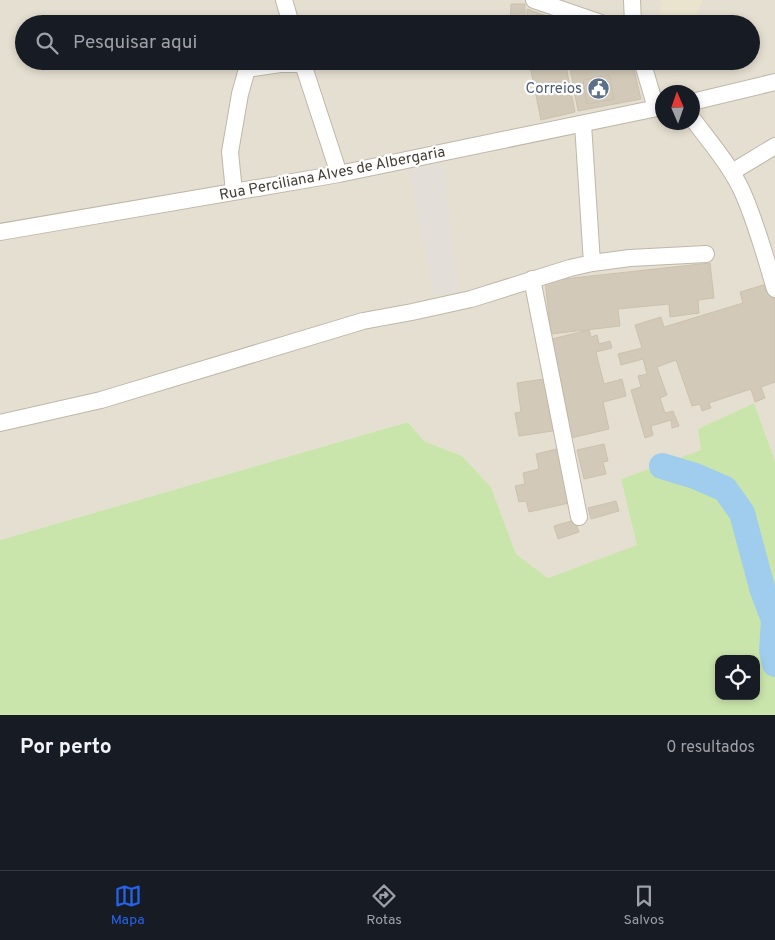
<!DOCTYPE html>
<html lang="pt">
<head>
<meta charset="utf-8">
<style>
	:root { --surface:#171b24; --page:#242831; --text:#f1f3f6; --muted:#9ea1a6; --line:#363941; --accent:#2563eb }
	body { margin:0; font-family:Overpass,sans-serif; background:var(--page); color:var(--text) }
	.controls { position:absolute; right:15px; bottom:15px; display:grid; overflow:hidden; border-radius:10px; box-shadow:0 2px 8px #0003 }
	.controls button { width:45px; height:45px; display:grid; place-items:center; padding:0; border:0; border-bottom:1px solid var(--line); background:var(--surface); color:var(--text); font:25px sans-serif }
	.compass { position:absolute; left:655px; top:85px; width:45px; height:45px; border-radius:50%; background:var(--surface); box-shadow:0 2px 8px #0003; rotate:358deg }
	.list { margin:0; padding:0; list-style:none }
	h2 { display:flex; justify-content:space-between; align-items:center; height:65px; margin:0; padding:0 20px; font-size:21px }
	h2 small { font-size:16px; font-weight:400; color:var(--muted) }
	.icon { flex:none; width:28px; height:28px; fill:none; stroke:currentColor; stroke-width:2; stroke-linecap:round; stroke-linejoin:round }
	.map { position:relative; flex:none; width:775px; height:715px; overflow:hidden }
	.search { position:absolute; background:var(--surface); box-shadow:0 2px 8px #0003; left:15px; right:15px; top:15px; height:55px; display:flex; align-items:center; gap:12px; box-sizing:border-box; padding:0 18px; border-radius:28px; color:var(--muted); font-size:19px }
	.sheet { height:155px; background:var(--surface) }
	nav { display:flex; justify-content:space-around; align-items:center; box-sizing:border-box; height:70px; border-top:1px solid var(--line); background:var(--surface); font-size:14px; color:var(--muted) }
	nav a { display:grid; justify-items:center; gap:2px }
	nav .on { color:var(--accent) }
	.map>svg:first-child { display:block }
	.residential { fill:#e5dfd1; fill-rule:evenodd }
	.industrial { fill:#e3ded8 }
	.education { fill:#eae3cd }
	.green { fill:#cae5ac; fill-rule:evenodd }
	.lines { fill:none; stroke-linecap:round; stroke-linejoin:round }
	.river { stroke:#a0ccee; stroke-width:26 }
	.building { fill:#d2c9b9; stroke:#cdc1ad }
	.minor-casing { stroke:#bfb8a9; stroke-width:18 }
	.minor { stroke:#fff; stroke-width:16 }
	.labels { text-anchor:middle; stroke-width:4.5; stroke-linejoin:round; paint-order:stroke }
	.service-label { font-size:15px; fill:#4e5e75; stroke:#fff; text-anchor:end }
	.street-label { font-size:15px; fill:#433d34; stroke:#fff }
</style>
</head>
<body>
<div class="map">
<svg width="775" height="715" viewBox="0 0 775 715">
	<rect width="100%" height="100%" fill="#f1ede3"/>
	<path class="residential" d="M 0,0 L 775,0 L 775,461 L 754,403 L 699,429 L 702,450 L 621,479 L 638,545 L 548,578 L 516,554 L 491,487 L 462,456 L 424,441 L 408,422 L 0,540 ZM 24,24 L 751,24 L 751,61 L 24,61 ZM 662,92 L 692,92 L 692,122 L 662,122 Z"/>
	<path class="industrial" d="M 443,163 L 458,291 L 434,295 L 409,170 Z"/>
	<path class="education" d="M 659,0 L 703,0 L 692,24 L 671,24 L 665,21 L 667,17 L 658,13 L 662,3 Z"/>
	<path class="green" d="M 754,403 L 775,461 L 775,715 L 0,715 L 0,540 L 408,422 L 424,441 L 462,456 L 491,487 L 516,554 L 548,578 L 637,545 L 621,479 L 701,450 L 698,429 ZM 719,659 L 756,659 L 756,696 L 719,696 Z"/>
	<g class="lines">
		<path class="river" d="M 662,466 L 695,476 L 725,489 L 742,513 L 763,591 L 774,620 L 772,650 L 775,664"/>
	</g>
	<path class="building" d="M 511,4 L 525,4 L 525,24 L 510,24 Z
		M 527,9 L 538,13 L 538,24 L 527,24 Z
		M 538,13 L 550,17 L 550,24 L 538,24 Z
		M 550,17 L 561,22 L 561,24 L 550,24 Z
		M 529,61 L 565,61 L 575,112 L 541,120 Z
		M 580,61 L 632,61 L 641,99 L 578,111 L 569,63 Z
		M 609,75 L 614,99 L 587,104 L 583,80 Z
		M 710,263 L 714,298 L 698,300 L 699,313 L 670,317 L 669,304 L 618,309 L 620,326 L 551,334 L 545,281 Z
		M 770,283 L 775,300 L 775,382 L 761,387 L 765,398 L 755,402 L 751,389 L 709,403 L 711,408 L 702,411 L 700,404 L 692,406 L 676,360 L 657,367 L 667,395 L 660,398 L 665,413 L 673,411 L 679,426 L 672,428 L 671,420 L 651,426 L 653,435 L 645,438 L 631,390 L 641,387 L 638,376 L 647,374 L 643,359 L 621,365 L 618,354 L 642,348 L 635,325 L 661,317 L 664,327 L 743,303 L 740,292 Z
		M 589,330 L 591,337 L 597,335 L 599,344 L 610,341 L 612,348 L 596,352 L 604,384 L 622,379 L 626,396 L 603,402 L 609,429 L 571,438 L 548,340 Z
		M 544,379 L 550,417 L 557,416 L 559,430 L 519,436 L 515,413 L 521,412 L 517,383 Z
		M 604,444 L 608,461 L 603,462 L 606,474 L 584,479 L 577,450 Z
		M 557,449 L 569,503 L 529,512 L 526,501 L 519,502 L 515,486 L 525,484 L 523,473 L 539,469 L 536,454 Z
		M 616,501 L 619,511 L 591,519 L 588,508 Z
		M 575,520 L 579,532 L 558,539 L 554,526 Z"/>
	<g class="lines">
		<defs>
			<path id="minor" d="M 284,0 L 291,24
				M 534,0 L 604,24
				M 632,0 L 633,24
				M 302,61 L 339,174
				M 642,61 L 656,108
				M 692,102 L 775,82
				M 692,118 C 709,141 730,165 742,191 C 756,222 765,256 775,289
				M 583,124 L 592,263
				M 732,172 L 775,146
				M 234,192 L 230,152 L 240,94 L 247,69 L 280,64 L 303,64
				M 0,232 L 339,174 L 662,107
				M 532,279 L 579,517
				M 0,423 L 101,400 L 363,321 L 412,312 L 471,299 L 570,268 L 592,263 L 630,258 L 706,254"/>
		</defs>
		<use href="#minor" class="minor-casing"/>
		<use href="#minor" class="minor"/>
	</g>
	<defs>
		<symbol id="civic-disc" viewBox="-11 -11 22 22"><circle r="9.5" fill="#5c6f8a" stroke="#fff"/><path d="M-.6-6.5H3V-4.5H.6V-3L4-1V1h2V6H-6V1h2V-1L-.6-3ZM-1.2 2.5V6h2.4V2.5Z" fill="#fff"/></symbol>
	</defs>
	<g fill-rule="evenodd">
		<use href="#civic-disc" x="586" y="76" width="25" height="25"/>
	</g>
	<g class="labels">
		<g class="service-label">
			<text x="582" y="93">Correios</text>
		</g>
		<g class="street-label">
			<text transform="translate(332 173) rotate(-11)" y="5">Rua Perciliana Alves de Albergaria</text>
		</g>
	</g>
</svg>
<div class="controls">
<button><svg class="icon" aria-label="locate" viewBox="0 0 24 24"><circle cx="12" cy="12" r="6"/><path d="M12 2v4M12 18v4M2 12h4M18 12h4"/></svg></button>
</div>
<svg class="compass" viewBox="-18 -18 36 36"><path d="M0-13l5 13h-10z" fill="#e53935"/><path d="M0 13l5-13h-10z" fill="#9ea1a6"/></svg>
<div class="search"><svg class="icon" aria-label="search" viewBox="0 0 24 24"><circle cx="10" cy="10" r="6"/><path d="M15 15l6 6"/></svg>Pesquisar aqui</div>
</div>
<section class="sheet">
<h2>Por perto<small>0 resultados</small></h2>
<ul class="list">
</ul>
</section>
<nav>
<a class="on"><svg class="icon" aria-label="map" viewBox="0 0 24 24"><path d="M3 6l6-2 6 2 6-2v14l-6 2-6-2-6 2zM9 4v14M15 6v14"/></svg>Mapa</a>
<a><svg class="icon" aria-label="directions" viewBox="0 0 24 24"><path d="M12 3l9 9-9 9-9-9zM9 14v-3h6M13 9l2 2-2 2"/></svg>Rotas</a>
<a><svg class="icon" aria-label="saved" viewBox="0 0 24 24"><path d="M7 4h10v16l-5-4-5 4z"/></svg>Salvos</a>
</nav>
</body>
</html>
